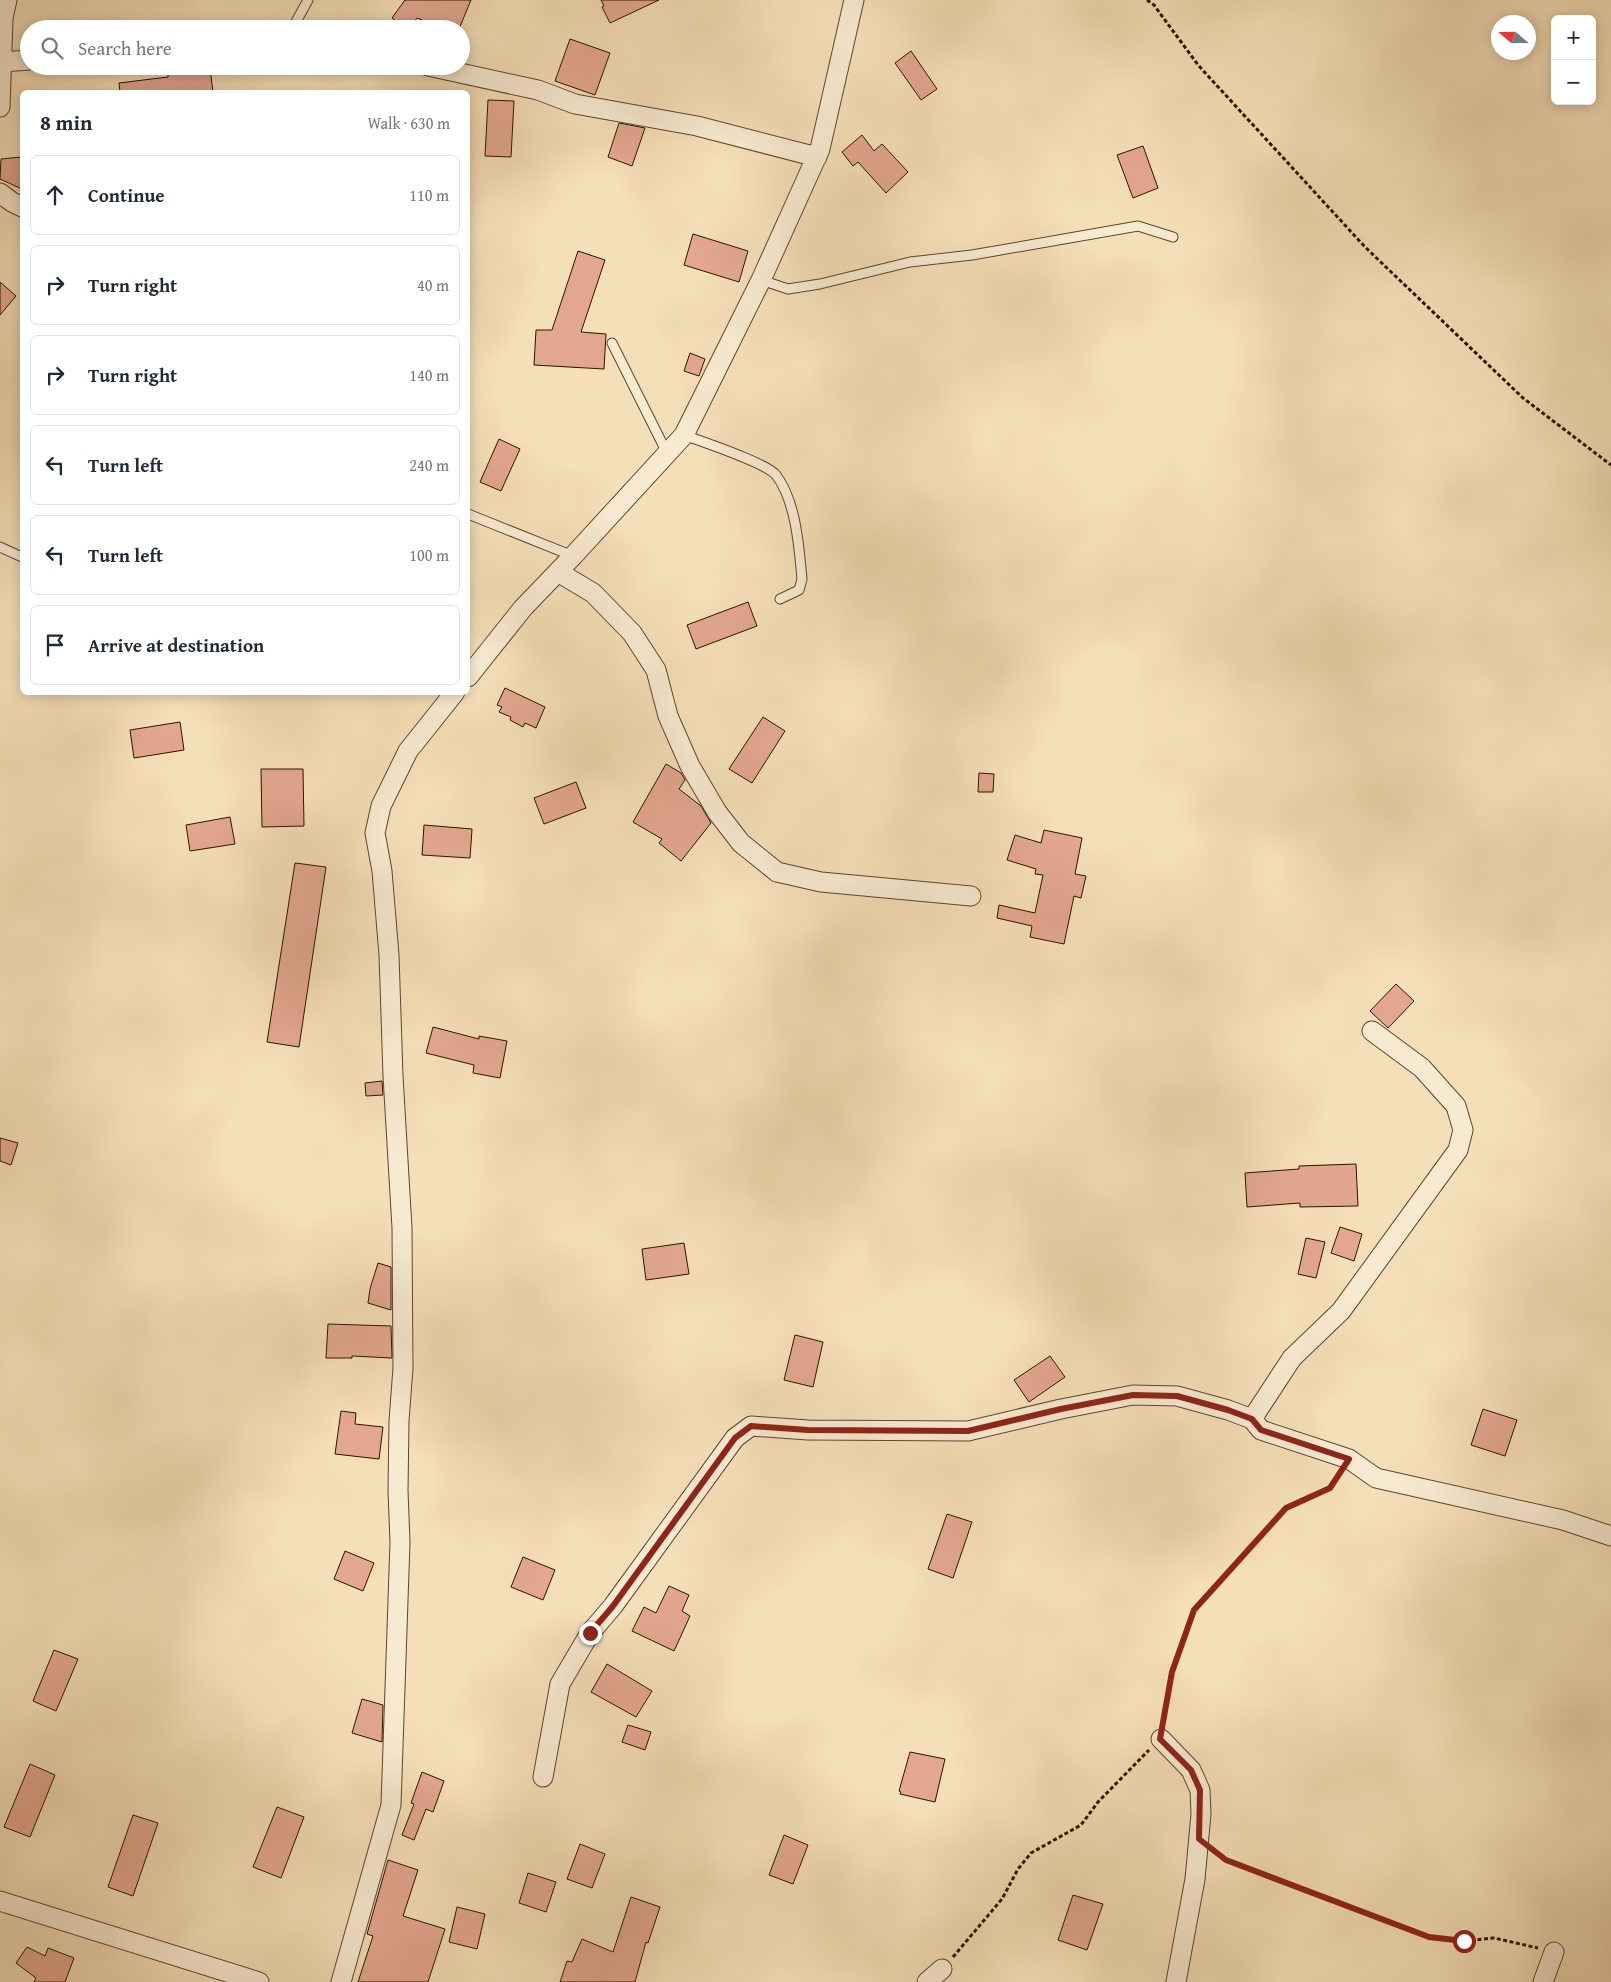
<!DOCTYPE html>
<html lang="en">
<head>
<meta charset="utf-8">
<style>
	:root { --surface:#fff; --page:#f2f2f3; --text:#1f2937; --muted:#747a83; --line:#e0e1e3 }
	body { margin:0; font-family:"Gentium Book Plus",serif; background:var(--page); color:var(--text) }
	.controls { position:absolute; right:15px; top:15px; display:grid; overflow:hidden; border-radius:8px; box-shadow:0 2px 12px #0003 }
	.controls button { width:45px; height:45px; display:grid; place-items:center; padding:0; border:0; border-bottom:1px solid var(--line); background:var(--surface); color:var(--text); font:25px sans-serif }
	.compass { position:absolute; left:1491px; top:15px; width:45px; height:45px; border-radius:50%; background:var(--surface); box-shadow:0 2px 12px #0003; rotate:290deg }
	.stop { position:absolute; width:15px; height:15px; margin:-11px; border:4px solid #8f2418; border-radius:50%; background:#fff }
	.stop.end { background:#8f2418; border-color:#fff; box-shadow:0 1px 5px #0008 }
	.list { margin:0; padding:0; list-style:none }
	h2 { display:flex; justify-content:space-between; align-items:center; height:65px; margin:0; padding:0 20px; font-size:21px }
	h2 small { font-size:16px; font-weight:400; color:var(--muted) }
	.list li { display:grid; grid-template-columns:32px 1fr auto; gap:15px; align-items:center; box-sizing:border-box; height:80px; margin:0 10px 10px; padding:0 10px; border:1px solid var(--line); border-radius:8px }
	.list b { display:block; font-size:19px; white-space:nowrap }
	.list em { font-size:16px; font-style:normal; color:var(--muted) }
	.icon { flex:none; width:28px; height:28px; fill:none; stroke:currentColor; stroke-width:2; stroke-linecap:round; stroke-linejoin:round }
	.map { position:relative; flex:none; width:1611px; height:1982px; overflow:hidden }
	.search { position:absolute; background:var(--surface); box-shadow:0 2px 12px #0003; left:20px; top:20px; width:450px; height:55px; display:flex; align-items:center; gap:12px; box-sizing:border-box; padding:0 18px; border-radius:28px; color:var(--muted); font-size:19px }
	.panel { position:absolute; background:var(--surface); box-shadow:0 2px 12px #0003; left:20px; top:90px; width:450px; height:605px; border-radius:8px }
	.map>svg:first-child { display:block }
	.building { fill:#e3a790; stroke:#2c1200 }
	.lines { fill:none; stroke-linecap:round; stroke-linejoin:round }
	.lane-casing { stroke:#5e452e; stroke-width:11 }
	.street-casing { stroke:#5e452e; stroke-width:21 }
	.path { stroke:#2c1200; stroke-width:3; stroke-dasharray:4 2.5; stroke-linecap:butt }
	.lane { stroke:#f8ead1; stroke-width:9 }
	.street { stroke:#f8ead1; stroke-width:19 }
	.route { stroke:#8f2418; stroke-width:6 }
</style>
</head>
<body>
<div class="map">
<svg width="1611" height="1982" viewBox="0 0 1611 1982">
	<rect width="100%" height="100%" fill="#f5dfb8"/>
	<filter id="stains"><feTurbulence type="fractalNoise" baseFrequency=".004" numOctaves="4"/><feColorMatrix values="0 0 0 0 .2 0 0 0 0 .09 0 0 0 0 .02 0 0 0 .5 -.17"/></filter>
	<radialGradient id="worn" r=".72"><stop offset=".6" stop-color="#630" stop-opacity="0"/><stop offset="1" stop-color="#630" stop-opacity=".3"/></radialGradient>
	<path class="building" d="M 405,0 L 471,0 L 459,29 L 443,29 L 417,18 L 409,29 L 407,29 L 392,18 Z
		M 601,0 L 659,0 L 610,23 L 602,7 L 604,6 Z
		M 570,39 L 610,53 L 595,95 L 555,81 Z
		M 911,51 L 937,89 L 921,100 L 895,63 Z
		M 210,68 L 213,92 L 120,92 L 119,83 L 168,77 L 168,72 Z
		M 488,100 L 514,101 L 511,157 L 485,156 Z
		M 619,123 L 645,128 L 632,166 L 608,157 Z
		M 862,135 L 874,151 L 882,144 L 908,172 L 886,193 L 858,162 L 853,166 L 842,152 Z
		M 1143,146 L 1158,188 L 1133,198 L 1117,155 Z
		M 22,157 L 22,189 L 0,179 L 1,159 Z
		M 693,234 L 748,251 L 739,282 L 684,265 Z
		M 578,251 L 605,260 L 581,332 L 606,334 L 604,369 L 534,365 L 536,330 L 552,330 Z
		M 0,282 L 16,296 L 0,315 Z
		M 690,353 L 705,359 L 699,376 L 684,371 Z
		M 499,439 L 520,449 L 501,491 L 480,482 Z
		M 748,602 L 757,626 L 696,649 L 687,625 Z
		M 505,688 L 545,707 L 536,728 L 525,723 L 523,727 L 510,720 L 511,717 L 499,712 L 502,707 L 497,705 Z
		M 763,717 L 785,731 L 752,783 L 729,769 Z
		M 180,722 L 184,750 L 134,758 L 130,730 Z
		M 666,764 L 681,773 L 685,780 L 679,789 L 701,806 L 711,823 L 681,861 L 659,843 L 662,839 L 633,822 Z
		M 261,769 L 303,769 L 304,826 L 262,827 Z
		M 979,773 L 994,774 L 993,792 L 978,792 Z
		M 576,782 L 586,808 L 544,824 L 534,798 Z
		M 230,817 L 235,844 L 190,851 L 186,825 Z
		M 424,825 L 472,829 L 470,858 L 422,855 Z
		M 1044,830 L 1082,838 L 1075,874 L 1086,876 L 1081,898 L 1074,896 L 1064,944 L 1030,937 L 1032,926 L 997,918 L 999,905 L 1035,913 L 1043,875 L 1035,874 L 1036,869 L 1007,860 L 1015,835 L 1041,843 Z
		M 295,863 L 326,867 L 299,1047 L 267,1042 Z
		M 1396,984 L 1414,1001 L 1388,1028 L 1370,1011 Z
		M 433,1027 L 479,1039 L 479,1036 L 507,1041 L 500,1078 L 473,1073 L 474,1065 L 426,1053 Z
		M 382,1081 L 383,1095 L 366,1096 L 365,1083 Z
		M 0,1138 L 18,1143 L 11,1165 L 0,1161 Z
		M 1356,1164 L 1358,1206 L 1300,1207 L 1300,1203 L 1247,1207 L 1245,1173 L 1299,1169 L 1299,1166 Z
		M 1340,1227 L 1362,1234 L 1354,1261 L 1331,1253 Z
		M 1306,1238 L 1325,1242 L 1316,1278 L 1298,1274 Z
		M 684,1243 L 689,1274 L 646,1280 L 642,1249 Z
		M 378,1263 L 391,1267 L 391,1310 L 368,1303 L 370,1289 Z
		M 328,1324 L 391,1326 L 392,1358 L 352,1356 L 352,1358 L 326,1358 Z
		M 795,1335 L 823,1342 L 813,1387 L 784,1380 Z
		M 1050,1356 L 1065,1377 L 1029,1402 L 1014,1380 Z
		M 1483,1409 L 1517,1420 L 1505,1456 L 1471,1445 Z
		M 341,1411 L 356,1413 L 355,1424 L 383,1427 L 379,1459 L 335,1454 Z
		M 947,1514 L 972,1522 L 953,1578 L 928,1569 Z
		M 345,1551 L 374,1563 L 363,1591 L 334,1579 Z
		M 523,1557 L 555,1570 L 543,1600 L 511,1587 Z
		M 669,1586 L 689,1595 L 682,1611 L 690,1616 L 674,1651 L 632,1631 L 644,1607 L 656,1613 Z
		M 54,1650 L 78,1659 L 56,1711 L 33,1701 Z
		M 607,1664 L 652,1691 L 636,1717 L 591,1692 Z
		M 362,1699 L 383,1705 L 382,1742 L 352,1733 Z
		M 628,1725 L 651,1732 L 645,1750 L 622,1742 Z
		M 910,1752 L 945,1759 L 935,1802 L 900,1794 L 901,1792 L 899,1791 Z
		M 30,1764 L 55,1775 L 30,1837 L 4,1827 Z
		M 422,1772 L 444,1781 L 433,1812 L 426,1809 L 414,1840 L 402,1835 L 414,1804 L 411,1803 Z
		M 277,1807 L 304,1817 L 281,1878 L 253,1867 Z
		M 133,1815 L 158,1823 L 133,1896 L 108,1887 Z
		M 784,1835 L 808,1845 L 793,1884 L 769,1875 Z
		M 580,1844 L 605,1854 L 592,1888 L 567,1879 Z
		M 388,1860 L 418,1870 L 403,1916 L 445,1929 L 428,1982 L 358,1982 L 373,1936 L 367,1934 Z
		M 528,1873 L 556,1882 L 546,1912 L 519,1903 Z
		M 1073,1895 L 1103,1904 L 1087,1950 L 1058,1940 Z
		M 631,1897 L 660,1907 L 648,1943 L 646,1942 L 635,1982 L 560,1982 L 567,1961 L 572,1962 L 582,1939 L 613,1952 Z
		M 457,1907 L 485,1914 L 477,1949 L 449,1942 Z
		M 27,1947 L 45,1956 L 48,1948 L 74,1958 L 65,1982 L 34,1982 L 36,1978 L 16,1963 Z"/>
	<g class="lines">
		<defs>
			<path id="lane" d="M 292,29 L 308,0
				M 761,280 L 788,289 L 820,284 L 910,262 L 972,255 L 1138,226 L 1173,237
				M 612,343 L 667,453
				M 684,435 C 702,442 765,462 776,475 C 796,501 799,547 802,579 L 799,590 L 780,599
				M 468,514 L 573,556
				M 0,547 L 22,557"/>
			<path id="street" d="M 2,62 L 29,60
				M 428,66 L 538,90 L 575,104 L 697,126 L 817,157
				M 0,107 L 3,18 L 7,0
				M 0,193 L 12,202 L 22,207
				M 558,572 L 593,593 L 632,633 L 656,670 L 668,716 L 690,766 L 717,812 L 741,843 L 777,872 L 821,882 L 971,896
				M 468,677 L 523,608 L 573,556 L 684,435 L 761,280 L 820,149 L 854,0
				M 1252,1419 L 1292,1358 L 1341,1311 L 1458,1150 L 1463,1130 L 1456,1106 L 1422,1068 L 1372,1031
				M 1161,1739 L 1191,1770 L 1200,1790 L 1201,1814 L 1195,1879 L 1176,1982
				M 543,1777 L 560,1684 L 590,1633 L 613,1606 L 735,1438 L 751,1426 L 808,1430 L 968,1431 L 1061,1409 L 1133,1395 L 1177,1396 L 1228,1410 L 1252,1419 L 1261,1430 L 1349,1459 L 1376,1478 L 1563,1520 L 1611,1536
				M 0,1901 L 259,1982
				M 341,1982 L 391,1805 L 400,1542 L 398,1491 L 399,1421 L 403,1368 L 402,1228 L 393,1076 L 389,955 L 382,871 L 375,833 L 381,806 L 408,751 L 455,692
				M 927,1982 L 942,1969
				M 1543,1982 L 1554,1952"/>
		</defs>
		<use href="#lane" class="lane-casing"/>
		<use href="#street" class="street-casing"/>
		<path class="path" d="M 1147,0 L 1154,5 L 1198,65 L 1365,247 L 1523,398 L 1611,465
			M 1164,1722 L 1172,1672 L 1194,1611 L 1287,1508 L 1330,1488 L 1339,1474
			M 1215,1852 L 1226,1860 L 1429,1937 L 1464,1941 L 1494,1938 L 1538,1948
			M 953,1957 L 1002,1899 L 1018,1869 L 1031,1853 L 1081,1825 L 1098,1802 L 1149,1750"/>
		<use href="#lane" class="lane"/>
		<use href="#street" class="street"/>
	</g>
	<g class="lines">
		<path class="route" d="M 590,1633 L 613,1606 L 735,1438 L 751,1426 L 808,1430 L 968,1431 L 1061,1409 L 1133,1395 L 1177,1396 L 1228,1410 L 1252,1419 L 1261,1430 L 1349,1459 L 1330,1488 L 1286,1508 L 1194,1610 L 1172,1672 L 1160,1739 L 1191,1770 L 1200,1790 L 1199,1839 L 1226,1860 L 1429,1937 L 1464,1941"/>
	</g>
	<rect width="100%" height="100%" filter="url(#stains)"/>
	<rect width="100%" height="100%" fill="url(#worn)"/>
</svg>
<div class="controls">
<button>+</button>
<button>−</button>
</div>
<svg class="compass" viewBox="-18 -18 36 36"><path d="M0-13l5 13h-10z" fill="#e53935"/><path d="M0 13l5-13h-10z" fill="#747a83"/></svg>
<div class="stop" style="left:1464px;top:1941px"></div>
<div class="stop end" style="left:590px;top:1633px"></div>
<div class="search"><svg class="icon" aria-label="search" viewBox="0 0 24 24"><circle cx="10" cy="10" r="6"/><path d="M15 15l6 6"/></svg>Search here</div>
<section class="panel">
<h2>8 min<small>Walk · 630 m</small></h2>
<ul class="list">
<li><svg class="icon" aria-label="ahead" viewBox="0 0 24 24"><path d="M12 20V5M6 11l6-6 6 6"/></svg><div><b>Continue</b></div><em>110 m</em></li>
<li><svg class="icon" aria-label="right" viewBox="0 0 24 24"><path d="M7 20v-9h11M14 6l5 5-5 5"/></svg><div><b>Turn right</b></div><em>40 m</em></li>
<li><svg class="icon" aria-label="right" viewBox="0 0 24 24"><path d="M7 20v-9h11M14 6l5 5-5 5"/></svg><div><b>Turn right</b></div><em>140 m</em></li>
<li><svg class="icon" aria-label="left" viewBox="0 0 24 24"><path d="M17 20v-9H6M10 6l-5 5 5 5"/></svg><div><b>Turn left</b></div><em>240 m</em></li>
<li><svg class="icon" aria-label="left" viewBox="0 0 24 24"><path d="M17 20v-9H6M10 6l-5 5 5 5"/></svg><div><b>Turn left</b></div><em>100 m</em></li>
<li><svg class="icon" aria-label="arrive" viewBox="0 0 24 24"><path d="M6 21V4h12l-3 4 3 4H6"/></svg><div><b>Arrive at destination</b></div></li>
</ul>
</section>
</div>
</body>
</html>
